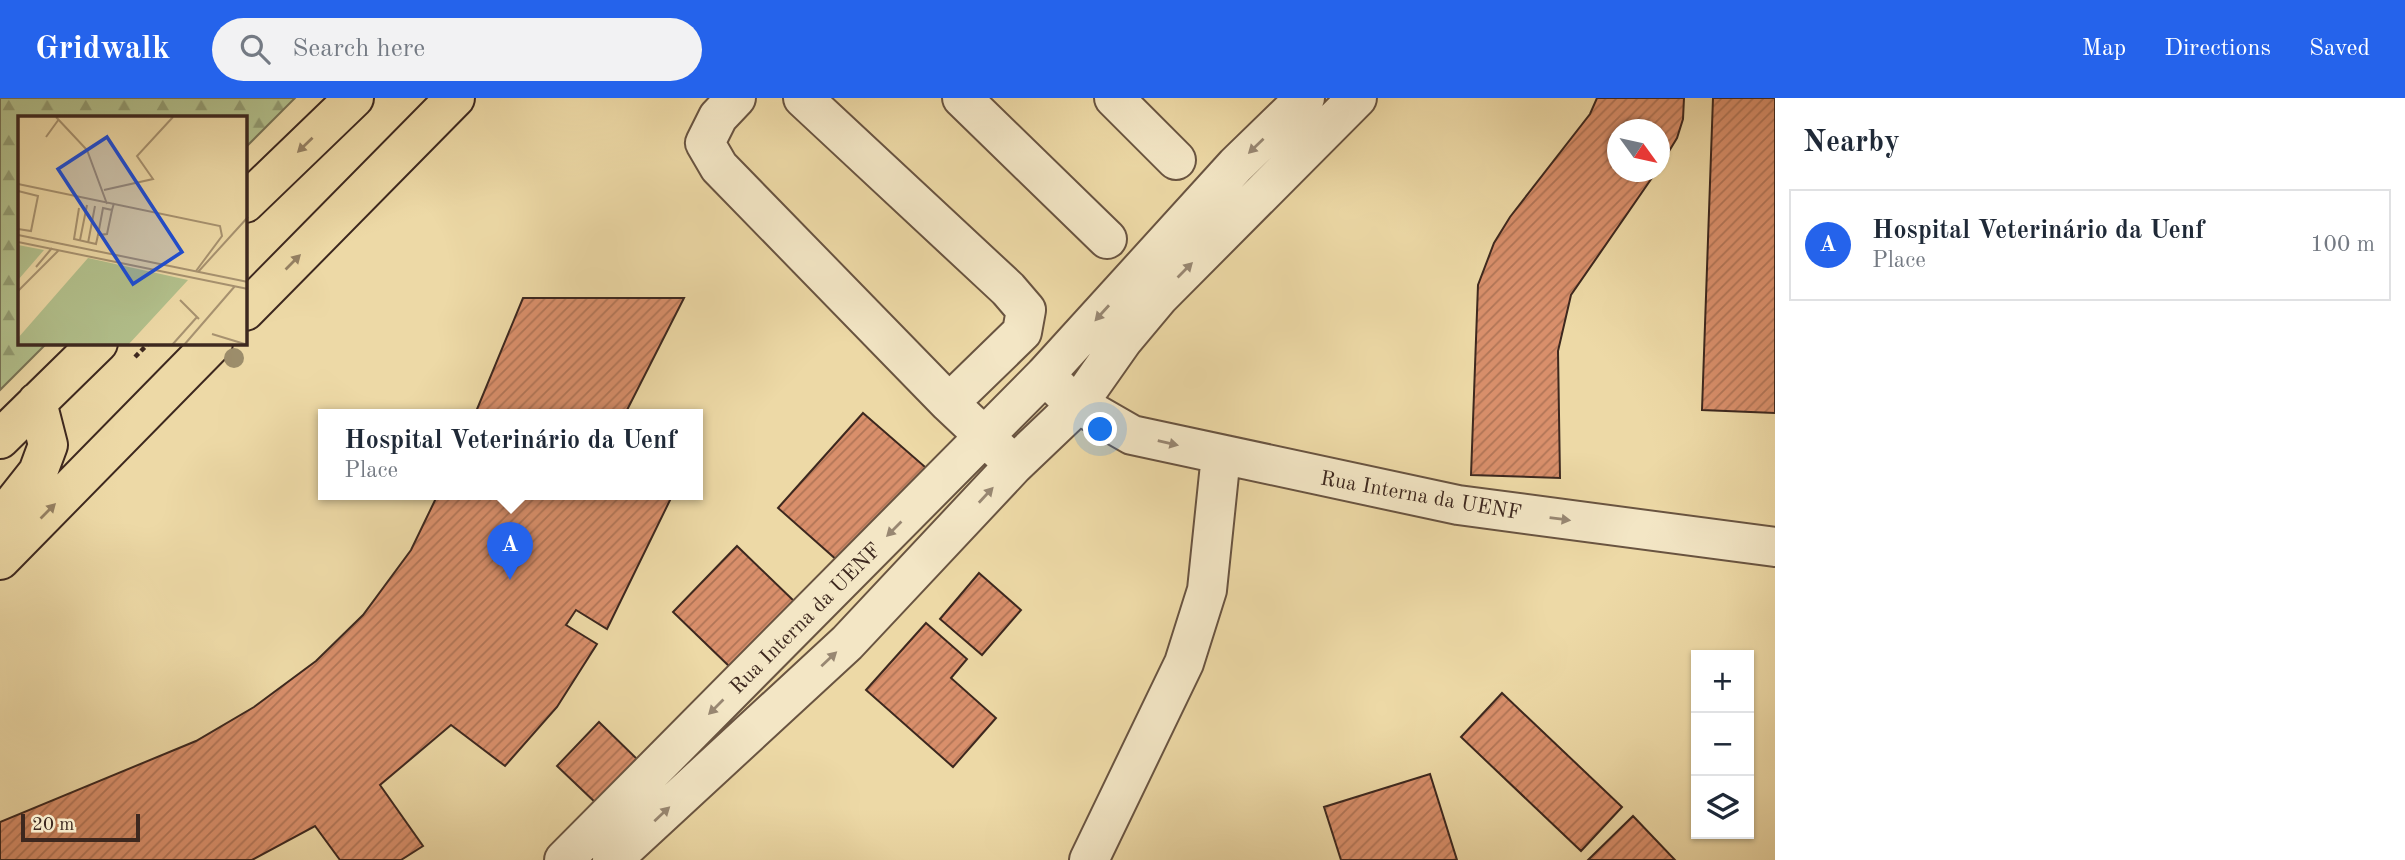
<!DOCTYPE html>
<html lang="en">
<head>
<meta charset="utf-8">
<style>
	:root { --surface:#fff; --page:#f2f2f3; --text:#1f2937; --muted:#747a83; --line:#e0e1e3; --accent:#2563eb }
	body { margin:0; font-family:"Old Standard TT",serif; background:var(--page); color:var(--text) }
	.controls { position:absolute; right:21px; bottom:21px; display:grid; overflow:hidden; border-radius:0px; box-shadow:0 2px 5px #0004 }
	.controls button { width:63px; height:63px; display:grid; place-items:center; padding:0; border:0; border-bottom:2px solid var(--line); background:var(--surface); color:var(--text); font:35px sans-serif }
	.compass { position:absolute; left:1607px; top:21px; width:63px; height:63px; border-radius:50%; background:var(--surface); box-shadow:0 2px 5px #0004; rotate:123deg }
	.scale { position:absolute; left:21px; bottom:18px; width:119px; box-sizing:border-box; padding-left:7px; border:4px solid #3d281f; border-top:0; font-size:19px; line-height:24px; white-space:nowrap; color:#3d281f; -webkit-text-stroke:5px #f3e6c5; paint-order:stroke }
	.you { position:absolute; left:1101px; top:332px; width:24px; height:24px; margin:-18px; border:5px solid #fff; border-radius:50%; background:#1a73e8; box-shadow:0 0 0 10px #1a73e833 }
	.badge { display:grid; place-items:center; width:46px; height:46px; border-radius:50%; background:var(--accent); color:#fff; font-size:23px; font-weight:700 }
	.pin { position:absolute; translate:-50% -58px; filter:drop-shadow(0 2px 4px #0008) }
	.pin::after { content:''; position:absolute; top:37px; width:24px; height:21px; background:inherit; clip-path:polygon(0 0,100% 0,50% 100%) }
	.popup { position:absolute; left:318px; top:311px; width:385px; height:91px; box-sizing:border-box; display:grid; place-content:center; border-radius:0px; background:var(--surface); filter:drop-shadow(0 2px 5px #0005); font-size:23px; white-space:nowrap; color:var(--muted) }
	.popup b { font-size:26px; color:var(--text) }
	.popup::after { content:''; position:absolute; left:50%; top:100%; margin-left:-14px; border:14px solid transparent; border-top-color:var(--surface) }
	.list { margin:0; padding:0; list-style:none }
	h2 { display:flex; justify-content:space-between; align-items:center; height:91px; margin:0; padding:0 28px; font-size:30px }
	h2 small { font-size:23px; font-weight:400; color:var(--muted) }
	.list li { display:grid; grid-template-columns:46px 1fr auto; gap:21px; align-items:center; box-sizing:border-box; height:112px; margin:0 14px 14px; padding:0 14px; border:2px solid var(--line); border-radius:0px }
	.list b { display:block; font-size:26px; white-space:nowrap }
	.list p { margin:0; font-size:23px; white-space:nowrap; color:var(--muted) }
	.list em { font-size:23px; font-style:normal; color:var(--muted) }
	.icon { flex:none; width:38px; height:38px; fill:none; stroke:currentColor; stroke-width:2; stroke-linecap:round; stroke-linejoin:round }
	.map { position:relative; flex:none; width:1775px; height:762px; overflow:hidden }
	header { display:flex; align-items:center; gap:42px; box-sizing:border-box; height:98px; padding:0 35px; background:var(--accent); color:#fff }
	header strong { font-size:33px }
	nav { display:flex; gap:38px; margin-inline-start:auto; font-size:24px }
	.search { width:490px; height:63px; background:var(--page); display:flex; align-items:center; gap:18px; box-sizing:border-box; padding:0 24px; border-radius:38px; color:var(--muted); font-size:26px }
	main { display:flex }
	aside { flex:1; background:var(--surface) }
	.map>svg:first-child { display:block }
	.forest { fill:url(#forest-firs); stroke:#787456; stroke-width:2 }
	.building { fill:url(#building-hatch); stroke:#3d281f; stroke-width:2 }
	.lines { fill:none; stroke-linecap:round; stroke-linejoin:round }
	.minor-casing { stroke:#695441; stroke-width:42 }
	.major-casing { stroke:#3d281f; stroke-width:42 }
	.path { stroke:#3d281f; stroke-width:4.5; stroke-dasharray:5 3.5; stroke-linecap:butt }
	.minor { stroke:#f3e6c5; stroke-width:38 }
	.major { stroke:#edd9a6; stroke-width:38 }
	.tree { fill:#9c8d6b }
	.oneway { fill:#958062 }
	.oneway2 { fill:#988772 }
	.labels { text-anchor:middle; stroke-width:5; stroke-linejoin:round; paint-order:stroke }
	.street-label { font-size:21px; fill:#3d281f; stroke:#f3e6c5 }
	.inset-road { fill:none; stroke:#a79270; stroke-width:2 }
	.view { fill:#1d4ed8; fill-opacity:0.15; stroke:#1d4ed8; stroke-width:3.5 }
	.inset-edge { fill:none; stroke:#3d281f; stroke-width:3.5 }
</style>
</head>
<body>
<header>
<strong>Gridwalk</strong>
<div class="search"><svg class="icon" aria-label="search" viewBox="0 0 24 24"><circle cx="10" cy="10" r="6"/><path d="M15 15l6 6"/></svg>Search here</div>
<nav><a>Map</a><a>Directions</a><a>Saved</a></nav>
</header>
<main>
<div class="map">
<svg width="1775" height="762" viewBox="0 0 1775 762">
	<defs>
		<pattern id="forest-firs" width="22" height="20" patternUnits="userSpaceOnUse" patternTransform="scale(1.75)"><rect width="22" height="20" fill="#b2c08c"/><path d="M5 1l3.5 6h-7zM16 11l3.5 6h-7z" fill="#929c72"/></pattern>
		<pattern id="building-hatch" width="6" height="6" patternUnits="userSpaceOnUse" patternTransform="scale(1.75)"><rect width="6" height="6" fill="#d98f6b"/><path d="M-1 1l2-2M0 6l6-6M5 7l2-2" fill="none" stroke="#b17557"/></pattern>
	</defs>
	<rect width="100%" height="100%" fill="#edd9a6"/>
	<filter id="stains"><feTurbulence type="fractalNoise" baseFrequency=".00286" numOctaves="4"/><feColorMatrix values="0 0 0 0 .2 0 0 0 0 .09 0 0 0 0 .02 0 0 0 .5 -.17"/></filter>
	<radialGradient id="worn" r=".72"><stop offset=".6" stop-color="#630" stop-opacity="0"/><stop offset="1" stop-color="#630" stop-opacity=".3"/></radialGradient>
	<path class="forest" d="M 0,0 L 295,0 L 245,50 L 245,19 L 19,19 L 19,245 L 47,245 L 0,292 Z"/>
	<path class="building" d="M 1597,0 L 1684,0 L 1683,21 L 1677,40 L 1660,68 L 1660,32 L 1618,32 L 1618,74 L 1656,74 L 1571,197 L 1558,253 L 1560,380 L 1471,377 L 1478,187 L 1494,145 L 1510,119 L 1590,16 Z
		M 1713,0 L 1775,0 L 1775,315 L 1702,312 Z
		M 523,200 L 684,200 L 625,316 L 475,316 Z
		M 863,315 L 932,375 L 847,471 L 778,410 Z
		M 438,396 L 673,396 L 607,531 L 576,512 L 566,527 L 597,546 L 557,609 L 505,668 L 451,627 L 380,687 L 423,748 L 401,762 L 340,762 L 315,728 L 252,762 L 0,762 L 0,724 L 196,643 L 254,609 L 316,563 L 363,517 L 411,452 Z
		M 737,448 L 795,504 L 731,570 L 673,514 Z
		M 979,475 L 1021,512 L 982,557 L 940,521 Z
		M 926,525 L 967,561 L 951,580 L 996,620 L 953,669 L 866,592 Z
		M 1502,595 L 1622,709 L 1581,753 L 1461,639 Z
		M 599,624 L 639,663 L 598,707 L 557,668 Z
		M 1430,676 L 1457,762 L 1341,762 L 1324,709 Z
		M 1633,718 L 1675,762 L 1588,762 Z"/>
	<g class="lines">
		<defs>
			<path id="minor" d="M 736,0 L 718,19 L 705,45 L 719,69 L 949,305 L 1003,356
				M 803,0 L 1008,191 L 1026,212 L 1022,234 L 949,305
				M 962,0 L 1107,141
				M 1114,0 L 1176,62
				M 1305,0 L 1236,67 L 1045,277 L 1063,295 L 1078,306 L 1132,337 L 1458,407 L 1775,449
				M 564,762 L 1045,277
				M 612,762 L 847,545 L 1014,367 L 1078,306 L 1123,242 L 1159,199 L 1357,0
				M 1089,762 L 1184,565 L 1207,492 L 1221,357"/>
			<path id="major" d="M 245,105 L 354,0
				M 245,213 L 455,0
				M 0,341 L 98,245
				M 0,422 L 38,374 L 48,347 L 37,304
				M 0,462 L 213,245"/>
		</defs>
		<use href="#minor" class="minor-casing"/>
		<use href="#major" class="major-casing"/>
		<path class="path" d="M 135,259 L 149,245"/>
		<use href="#minor" class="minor"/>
		<use href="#major" class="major"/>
	</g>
	<circle class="tree" cx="234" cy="260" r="10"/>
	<defs><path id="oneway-solid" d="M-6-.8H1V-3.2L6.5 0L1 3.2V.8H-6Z" transform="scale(1.75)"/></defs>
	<g class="oneway">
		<use href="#oneway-solid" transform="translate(305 47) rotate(136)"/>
		<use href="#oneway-solid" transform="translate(293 164) rotate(-45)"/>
		<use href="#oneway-solid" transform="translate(48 413) rotate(-45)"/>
	</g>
	<g class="oneway2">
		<use href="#oneway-solid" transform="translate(1256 48) rotate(136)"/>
		<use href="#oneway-solid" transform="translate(1185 172) rotate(-45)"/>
		<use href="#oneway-solid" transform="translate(1102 215) rotate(132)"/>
		<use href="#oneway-solid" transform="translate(1168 345) rotate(13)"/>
		<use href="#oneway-solid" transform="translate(986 397) rotate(-47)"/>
		<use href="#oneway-solid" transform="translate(1560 421) rotate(7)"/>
		<use href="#oneway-solid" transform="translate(894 431) rotate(135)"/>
		<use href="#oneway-solid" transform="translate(829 561) rotate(-43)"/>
		<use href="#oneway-solid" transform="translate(716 609) rotate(135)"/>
		<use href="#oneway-solid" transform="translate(662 716) rotate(-43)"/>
	</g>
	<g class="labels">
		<g class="street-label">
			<text transform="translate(1421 397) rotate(10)" y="7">Rua Interna da UENF</text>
			<text transform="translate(805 520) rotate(-45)" y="7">Rua Interna da UENF</text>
		</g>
	</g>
	<g transform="translate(18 18)">
		<rect width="229" height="229" fill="#edd9a6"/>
		<path d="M 0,129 L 26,134 L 0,164 ZM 70,142 L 170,164 L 110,229 L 0,229 L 0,222 Z" fill="#b2c08c"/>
		<path class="inset-road" d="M 38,1 L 69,34 L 89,88M 28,21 L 41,3M 0,68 L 202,110 L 204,120 L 178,155M 86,74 L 135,63 L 119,40 L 155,1M 0,75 L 20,80 L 13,115 L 0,113M 61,92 L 56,123 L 78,128 L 80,119M 94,94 L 85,92 L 80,119 L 89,118 L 94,94 L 96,87M 0,119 L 230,166M 62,124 L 69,89M 0,126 L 230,173M 70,127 L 77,90M 18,151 L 34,132M 180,156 L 230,101M 0,175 L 41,134M 162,184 L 181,203M 194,218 L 230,229M 154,229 L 179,201M 166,229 L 217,170"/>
		<path class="view" d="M 89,21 L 164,136 L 115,168 L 40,53 Z"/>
		<rect width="229" height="229" class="inset-edge"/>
	</g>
	<rect width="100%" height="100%" filter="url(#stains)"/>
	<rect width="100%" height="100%" fill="url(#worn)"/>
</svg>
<div class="controls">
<button>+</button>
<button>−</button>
<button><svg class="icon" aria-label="layers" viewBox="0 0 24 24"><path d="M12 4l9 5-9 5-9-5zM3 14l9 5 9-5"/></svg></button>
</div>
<svg class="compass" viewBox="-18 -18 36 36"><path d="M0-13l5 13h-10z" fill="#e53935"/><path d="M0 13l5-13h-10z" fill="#747a83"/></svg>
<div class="scale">20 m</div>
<div class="you"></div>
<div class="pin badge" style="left:510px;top:482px">A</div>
<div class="popup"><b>Hospital Veterinário da Uenf</b>Place</div>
</div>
<aside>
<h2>Nearby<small></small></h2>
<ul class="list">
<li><span class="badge">A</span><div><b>Hospital Veterinário da Uenf</b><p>Place</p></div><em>100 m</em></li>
</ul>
</aside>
</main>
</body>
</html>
